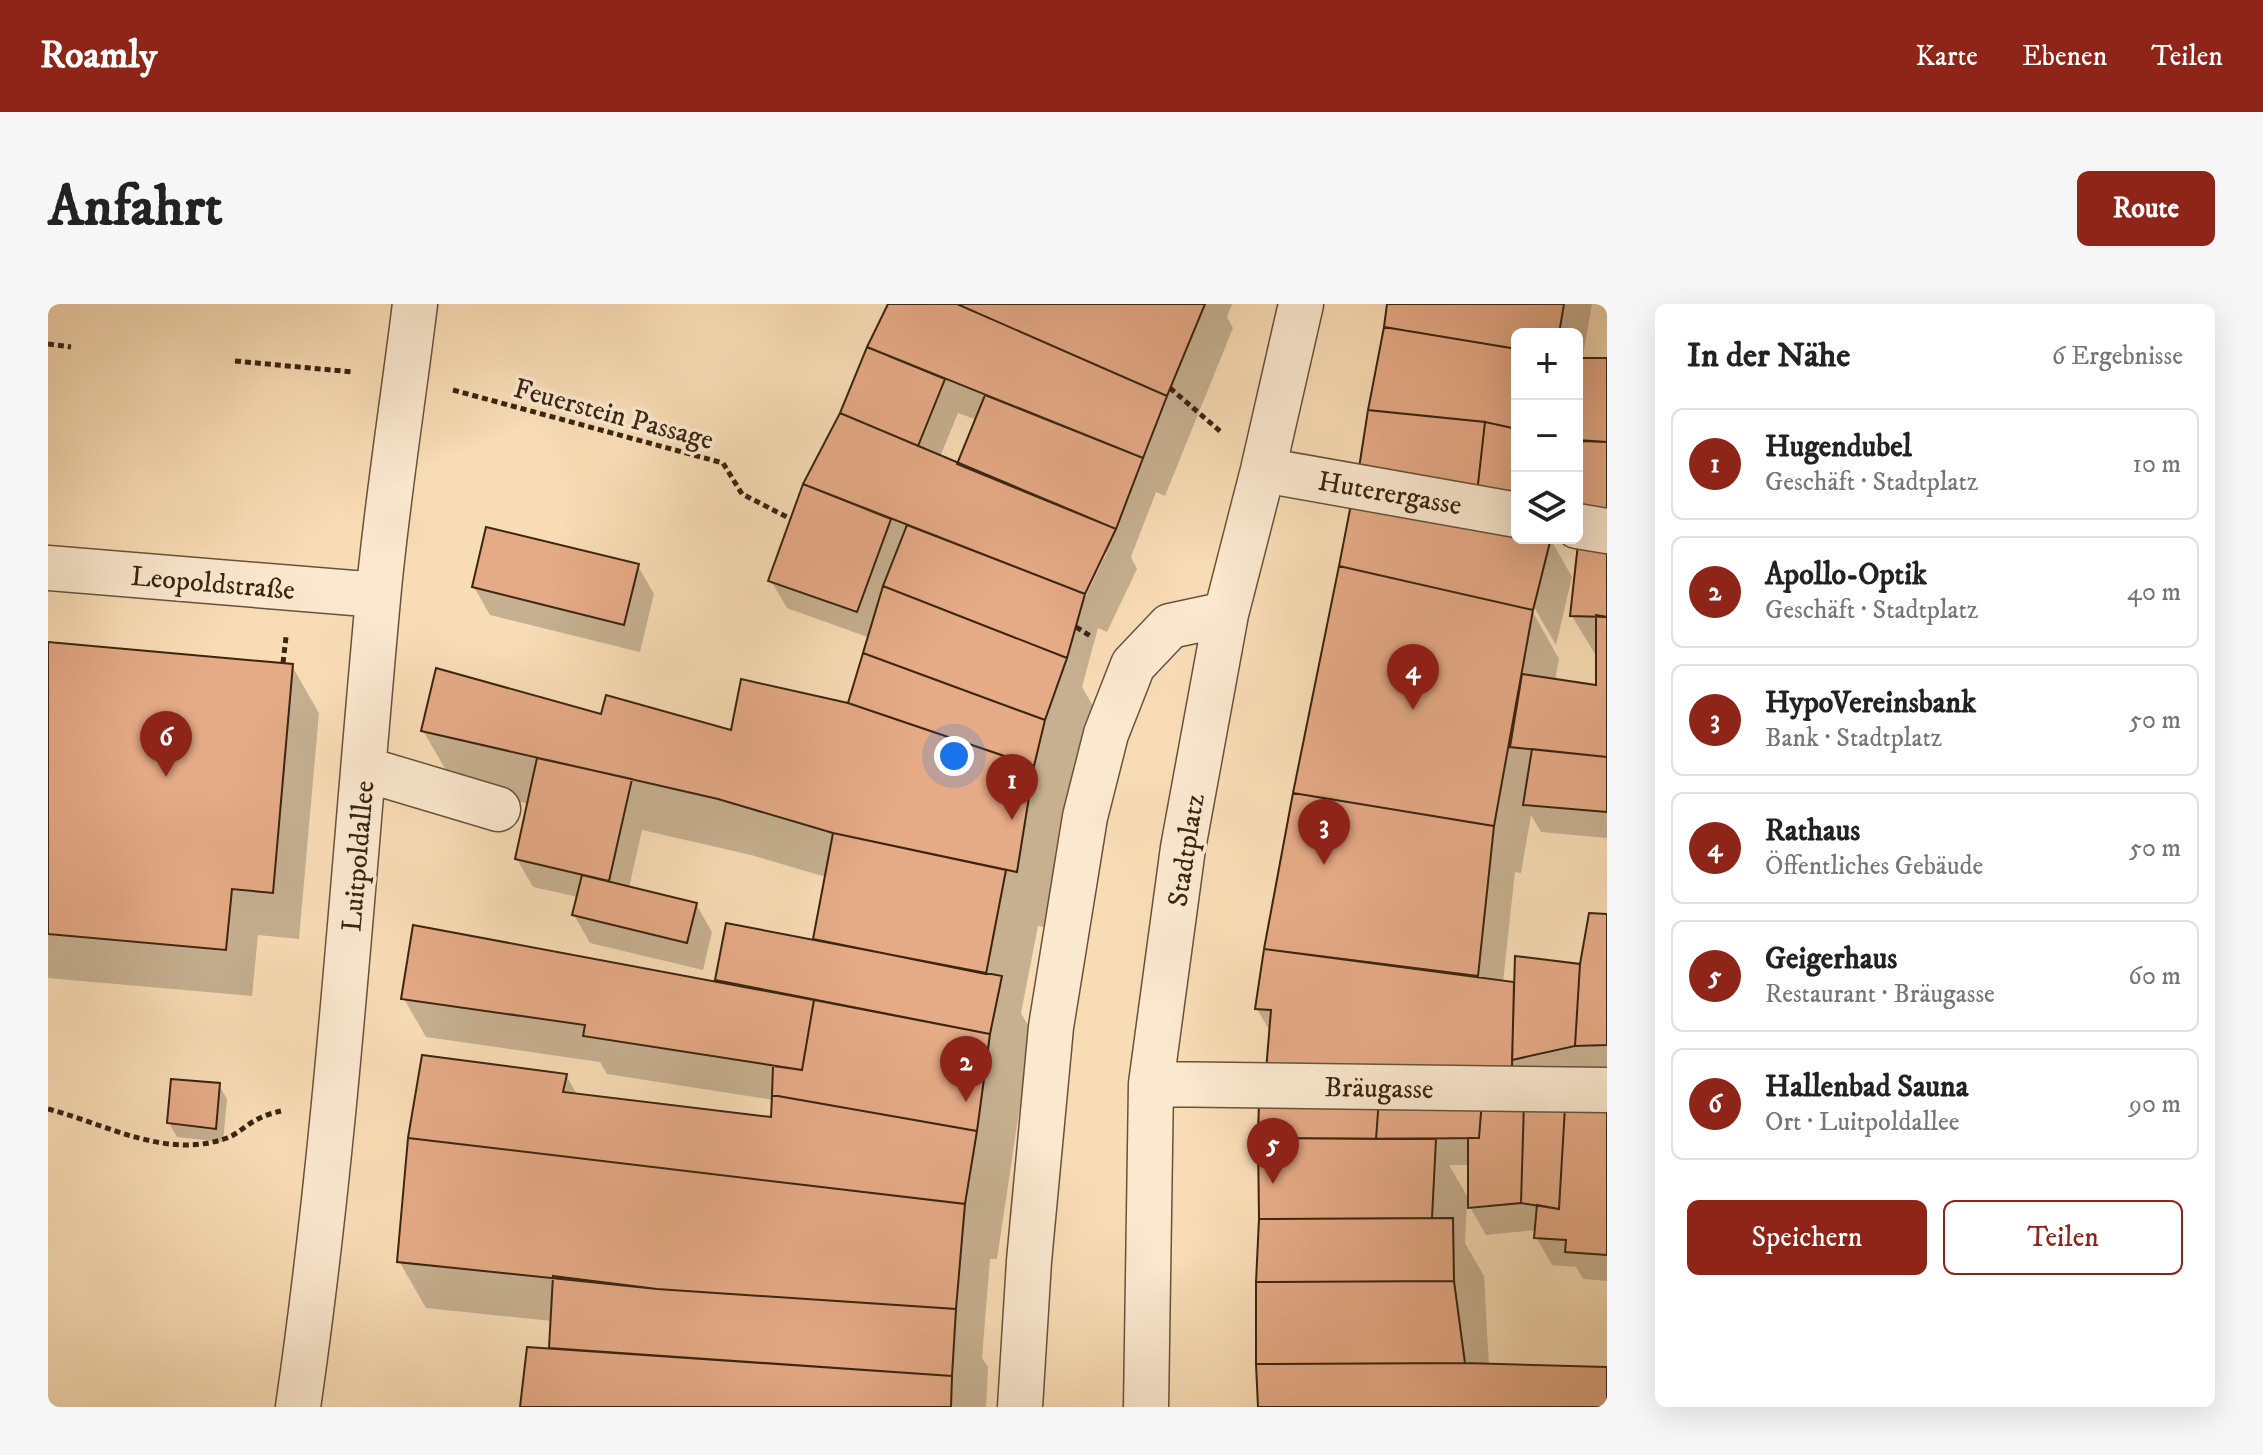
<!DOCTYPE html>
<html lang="de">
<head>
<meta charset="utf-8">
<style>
	:root { --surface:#fff; --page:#f6f6f6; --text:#222; --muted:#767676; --line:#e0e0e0; --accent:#8f2418 }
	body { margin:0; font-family:"IM FELL DW Pica",serif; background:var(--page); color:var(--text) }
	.controls { position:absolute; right:24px; top:24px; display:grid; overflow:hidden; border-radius:12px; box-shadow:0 8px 32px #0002 }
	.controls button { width:72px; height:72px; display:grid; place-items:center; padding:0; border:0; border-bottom:2px solid var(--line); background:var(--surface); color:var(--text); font:40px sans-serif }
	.you { position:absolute; left:906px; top:452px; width:28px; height:28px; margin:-20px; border:6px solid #fff; border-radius:50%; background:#1a73e8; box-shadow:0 0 0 12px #1a73e833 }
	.badge { display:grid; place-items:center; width:52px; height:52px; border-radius:50%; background:var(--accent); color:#fff; font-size:26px; font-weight:700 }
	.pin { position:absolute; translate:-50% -66px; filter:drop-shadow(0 2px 4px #0008) }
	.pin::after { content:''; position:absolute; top:42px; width:28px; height:24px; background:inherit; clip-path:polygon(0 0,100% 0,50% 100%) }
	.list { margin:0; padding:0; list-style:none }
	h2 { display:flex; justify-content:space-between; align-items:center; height:104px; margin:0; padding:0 32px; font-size:34px }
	h2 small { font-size:26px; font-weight:400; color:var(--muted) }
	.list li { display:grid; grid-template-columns:52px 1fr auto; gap:24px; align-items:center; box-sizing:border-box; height:112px; margin:0 16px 16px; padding:0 16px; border:2px solid var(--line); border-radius:12px }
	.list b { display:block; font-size:30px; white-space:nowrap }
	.list p { margin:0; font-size:26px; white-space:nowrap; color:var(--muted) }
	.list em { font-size:26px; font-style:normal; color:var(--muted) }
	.actions { display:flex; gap:16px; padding:24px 32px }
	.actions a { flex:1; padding:18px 0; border:2px solid var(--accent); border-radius:12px; text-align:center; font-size:28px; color:var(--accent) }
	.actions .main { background:var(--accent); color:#fff }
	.icon { flex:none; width:44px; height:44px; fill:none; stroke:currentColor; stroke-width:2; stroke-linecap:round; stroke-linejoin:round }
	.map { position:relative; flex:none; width:1559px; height:1103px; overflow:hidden; border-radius:12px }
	header { display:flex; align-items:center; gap:48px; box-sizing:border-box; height:112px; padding:0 40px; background:var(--accent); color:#fff }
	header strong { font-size:38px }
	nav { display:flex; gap:44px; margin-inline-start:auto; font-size:28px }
	.intro { display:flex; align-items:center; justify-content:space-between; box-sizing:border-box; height:192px; padding:0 48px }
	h1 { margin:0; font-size:56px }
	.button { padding:20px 36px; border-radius:12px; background:var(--accent); color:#fff; font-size:28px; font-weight:700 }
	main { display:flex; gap:48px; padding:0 48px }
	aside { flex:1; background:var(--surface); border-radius:12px; box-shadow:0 8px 32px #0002 }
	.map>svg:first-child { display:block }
	.shadow { fill:#0003; fill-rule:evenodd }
	.building { fill:#e5aa86; stroke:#3b2410; stroke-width:2 }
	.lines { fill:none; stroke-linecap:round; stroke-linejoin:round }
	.minor-casing { stroke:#6a5239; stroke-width:47 }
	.path { stroke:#3b2410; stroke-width:5; stroke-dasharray:6 4; stroke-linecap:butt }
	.minor { stroke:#fae8cf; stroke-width:44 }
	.labels { text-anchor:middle; stroke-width:7; stroke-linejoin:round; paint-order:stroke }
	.street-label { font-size:28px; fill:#3b2410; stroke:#fae8cf }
</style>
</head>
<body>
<header>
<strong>Roamly</strong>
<nav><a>Karte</a><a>Ebenen</a><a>Teilen</a></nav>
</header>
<div class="intro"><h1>Anfahrt</h1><a class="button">Route</a></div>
<main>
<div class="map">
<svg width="1559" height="1103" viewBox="0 0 1559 1103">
	<rect width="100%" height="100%" fill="#f8dcb5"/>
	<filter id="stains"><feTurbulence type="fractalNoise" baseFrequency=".0025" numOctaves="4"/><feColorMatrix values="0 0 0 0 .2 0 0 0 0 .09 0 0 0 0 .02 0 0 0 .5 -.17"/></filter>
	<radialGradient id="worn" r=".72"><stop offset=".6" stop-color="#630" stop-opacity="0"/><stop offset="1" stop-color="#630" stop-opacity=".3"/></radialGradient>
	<path class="shadow" d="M 843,0 L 1184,0 L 1179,13 L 1185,24 L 1117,192 L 1108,188 L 1083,253 L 1089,265 L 1059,328 L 1050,324 L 1034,383 L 1051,412 L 1001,624 L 990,622 L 973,709 L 985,730 L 974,788 L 949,955 L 942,955 L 934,1054 L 940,1063 L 938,1103 L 474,1103 L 503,1046 L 504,1017 L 378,1004 L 351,957 L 518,771 L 530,792 L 725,815 L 726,796 L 559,770 L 552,758 L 378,733 L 356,695 L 672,680 L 669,676 L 766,637 L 778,573 L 703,551 L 594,526 L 581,584 L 648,600 L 664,628 L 655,666 L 542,639 L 526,611 L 530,593 L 485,583 L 469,555 L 481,500 L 408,483 L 375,427 L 554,412 L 684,428 L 801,401 L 822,334 L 739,304 L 723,277 L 757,181 L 794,110 ZM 910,109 L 929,116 L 911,161 L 892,153 ZM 1055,248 L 1059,248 L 1034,300 L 1031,298 Z
		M 1341,0 L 1544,0 L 1534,57 L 1559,56 L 1559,235 L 1529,232 L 1529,30 L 1469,30 Z
		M 1469,234 L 1502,234 L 1524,273 L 1508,341 L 1482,296 L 1479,298 L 1511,355 L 1507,377 L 1550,383 L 1550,350 L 1547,350 L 1524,312 L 1559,247 L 1559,534 L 1493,528 L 1483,511 L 1473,569 L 1467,568 L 1455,678 L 1465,680 L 1468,686 L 1534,662 L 1559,612 L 1559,977 L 1535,975 L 1528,963 L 1504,961 L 1488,933 L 1489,926 L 1438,931 L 1419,898 L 1417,939 L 1436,972 L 1441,1062 L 1559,1065 L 1559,1103 L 1212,1103 L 1213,798 L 1223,729 L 1209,705 L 1247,490 ZM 1401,861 L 1422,861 L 1422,897 Z
		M 590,262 L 606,290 L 592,348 L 442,311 L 426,283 Z
		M 0,340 L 244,362 L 271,409 L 251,635 L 210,631 L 204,692 L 0,674 Z
		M 171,781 L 179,795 L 175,838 L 129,833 L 121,819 Z"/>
	<path class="building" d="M 840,0 L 909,0 L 1119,92 L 1095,154 L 819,43 Z
		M 909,0 L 1157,0 L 1119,92 Z
		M 1339,0 L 1516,0 L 1511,30 L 1469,30 L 1469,45 L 1336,23 Z
		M 1336,23 L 1469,45 L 1469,125 L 1437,118 L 1320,106 Z
		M 819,43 L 897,75 L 870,142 L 792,109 Z
		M 1529,54 L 1559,54 L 1559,138 L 1529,136 Z
		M 937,91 L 1095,154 L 1068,225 L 909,160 Z
		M 1320,106 L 1437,118 L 1429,189 L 1311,164 Z
		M 792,109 L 1068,225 L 1037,290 L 755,180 Z
		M 1437,118 L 1469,125 L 1469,196 L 1429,189 Z
		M 1529,136 L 1534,137 L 1529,192 Z
		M 1534,137 L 1559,138 L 1559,208 L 1529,208 Z
		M 755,180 L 843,215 L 809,308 L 720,277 Z
		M 1304,195 L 1469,226 L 1469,234 L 1503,234 L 1485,306 L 1291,262 Z
		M 859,221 L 1037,290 L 1019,354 L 835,282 Z
		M 438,223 L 591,260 L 576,321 L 424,283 Z
		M 1530,240 L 1559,245 L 1559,313 L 1522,312 Z
		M 1291,262 L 1485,306 L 1446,522 L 1245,489 Z
		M 835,282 L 1019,354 L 997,416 L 815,349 Z
		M 1548,311 L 1559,313 L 1559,453 L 1462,443 L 1474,370 L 1548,381 Z
		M 0,338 L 245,360 L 225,589 L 184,585 L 178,646 L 0,630 Z
		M 815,349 L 997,416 L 986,462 L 800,399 Z
		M 388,364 L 553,410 L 558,391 L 683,426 L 693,375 L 800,399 L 986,462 L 969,568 L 785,529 L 670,495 L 373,427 Z
		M 1484,445 L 1559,453 L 1559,508 L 1475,501 Z
		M 489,454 L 584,475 L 561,577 L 467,555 Z
		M 1245,489 L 1446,522 L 1430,672 L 1216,645 Z
		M 785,529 L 958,566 L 938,670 L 765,635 Z
		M 534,571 L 649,599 L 639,639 L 524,611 Z
		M 1541,609 L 1559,610 L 1559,741 L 1527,742 L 1532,660 Z
		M 678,619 L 954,672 L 942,730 L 667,676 Z
		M 365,621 L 766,696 L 754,766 L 535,732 L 537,721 L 353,695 Z
		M 1216,645 L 1466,678 L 1464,763 L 1218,767 L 1223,706 L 1207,705 Z
		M 1467,652 L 1532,660 L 1527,742 L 1464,756 Z
		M 766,696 L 942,730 L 929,827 L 724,791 L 725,762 L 754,766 Z
		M 374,751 L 519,770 L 515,788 L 723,813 L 724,791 L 929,827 L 917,900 L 360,834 Z
		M 123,775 L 172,779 L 168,825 L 119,819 Z
		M 1331,795 L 1328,835 L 1210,834 L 1211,796 Z
		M 1331,795 L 1434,796 L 1431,834 L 1328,835 Z
		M 1434,796 L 1476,798 L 1473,899 L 1420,904 L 1420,834 L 1431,834 Z
		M 1476,798 L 1517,803 L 1511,905 L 1473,899 Z
		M 1517,803 L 1559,806 L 1559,951 L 1517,948 L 1518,936 L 1486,934 L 1489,901 L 1511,905 Z
		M 360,834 L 917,900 L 908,1005 L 609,985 L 349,958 Z
		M 1210,834 L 1388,835 L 1384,914 L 1211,915 Z
		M 1405,914 L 1406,977 L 1208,978 L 1211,915 Z
		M 505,972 L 609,985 L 908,1005 L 904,1072 L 501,1044 Z
		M 1406,977 L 1417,1059 L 1208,1060 L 1208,978 Z
		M 479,1043 L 904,1072 L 903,1103 L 472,1103 Z
		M 1417,1059 L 1559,1063 L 1559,1103 L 1210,1103 L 1208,1060 Z"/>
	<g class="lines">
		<defs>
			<path id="minor" d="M 1215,166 L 1469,211
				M 1529,222 L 1559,227
				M 0,264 L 330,291
				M 316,465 L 450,505
				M 1103,780 L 1559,786
				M 250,1103 C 289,835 305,565 330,295 C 339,196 355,98 367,0
				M 972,1103 L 981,957 L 1003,723 L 1037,513 L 1058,430 L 1085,361 L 1122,322 L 1178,310
				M 1098,1103 L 1103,780 L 1135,544 L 1178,310 L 1215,166 L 1253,0"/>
		</defs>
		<use href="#minor" class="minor-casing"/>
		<path class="path" d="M 0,40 L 23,43
			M 187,57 L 305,68
			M 1122,84 L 1173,128
			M 405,86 L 675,159 L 694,190 L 743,215
			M 1028,323 L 1044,333
			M 235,359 L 238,333
			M 0,805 C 58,820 118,856 179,834 C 190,830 199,820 210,815 C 217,811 225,809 233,807"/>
		<use href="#minor" class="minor"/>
	</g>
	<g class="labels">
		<g class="street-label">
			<text transform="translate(566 109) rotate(15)" y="10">Feuerstein Passage</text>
			<text transform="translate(1342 188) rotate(10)" y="10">Huterergasse</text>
			<text transform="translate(165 278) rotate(5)" y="10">Leopoldstraße</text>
			<text transform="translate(1137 546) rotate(-81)" y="10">Stadtplatz</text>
			<text transform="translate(309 552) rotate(-85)" y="10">Luitpoldallee</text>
			<text transform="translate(1331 783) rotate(1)" y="10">Bräugasse</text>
		</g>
	</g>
	<rect width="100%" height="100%" filter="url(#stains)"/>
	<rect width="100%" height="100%" fill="url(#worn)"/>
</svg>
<div class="controls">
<button>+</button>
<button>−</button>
<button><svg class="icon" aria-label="layers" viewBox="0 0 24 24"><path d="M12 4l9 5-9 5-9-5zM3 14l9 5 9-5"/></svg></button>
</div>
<div class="you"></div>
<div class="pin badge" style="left:964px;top:516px">1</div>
<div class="pin badge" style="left:918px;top:798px">2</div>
<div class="pin badge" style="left:1276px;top:561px">3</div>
<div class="pin badge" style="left:1365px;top:406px">4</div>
<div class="pin badge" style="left:1225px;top:880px">5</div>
<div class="pin badge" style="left:118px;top:473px">6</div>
</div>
<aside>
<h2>In der Nähe<small>6 Ergebnisse</small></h2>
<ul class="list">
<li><span class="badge">1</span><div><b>Hugendubel</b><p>Geschäft · Stadtplatz</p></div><em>10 m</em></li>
<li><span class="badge">2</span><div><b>Apollo-Optik</b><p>Geschäft · Stadtplatz</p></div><em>40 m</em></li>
<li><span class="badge">3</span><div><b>HypoVereinsbank</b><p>Bank · Stadtplatz</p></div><em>50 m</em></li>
<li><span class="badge">4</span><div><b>Rathaus</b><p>Öffentliches Gebäude</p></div><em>50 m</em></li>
<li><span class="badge">5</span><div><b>Geigerhaus</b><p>Restaurant · Bräugasse</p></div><em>60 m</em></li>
<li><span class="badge">6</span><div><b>Hallenbad Sauna</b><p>Ort · Luitpoldallee</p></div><em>90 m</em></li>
</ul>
<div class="actions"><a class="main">Speichern</a><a>Teilen</a></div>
</aside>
</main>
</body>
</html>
